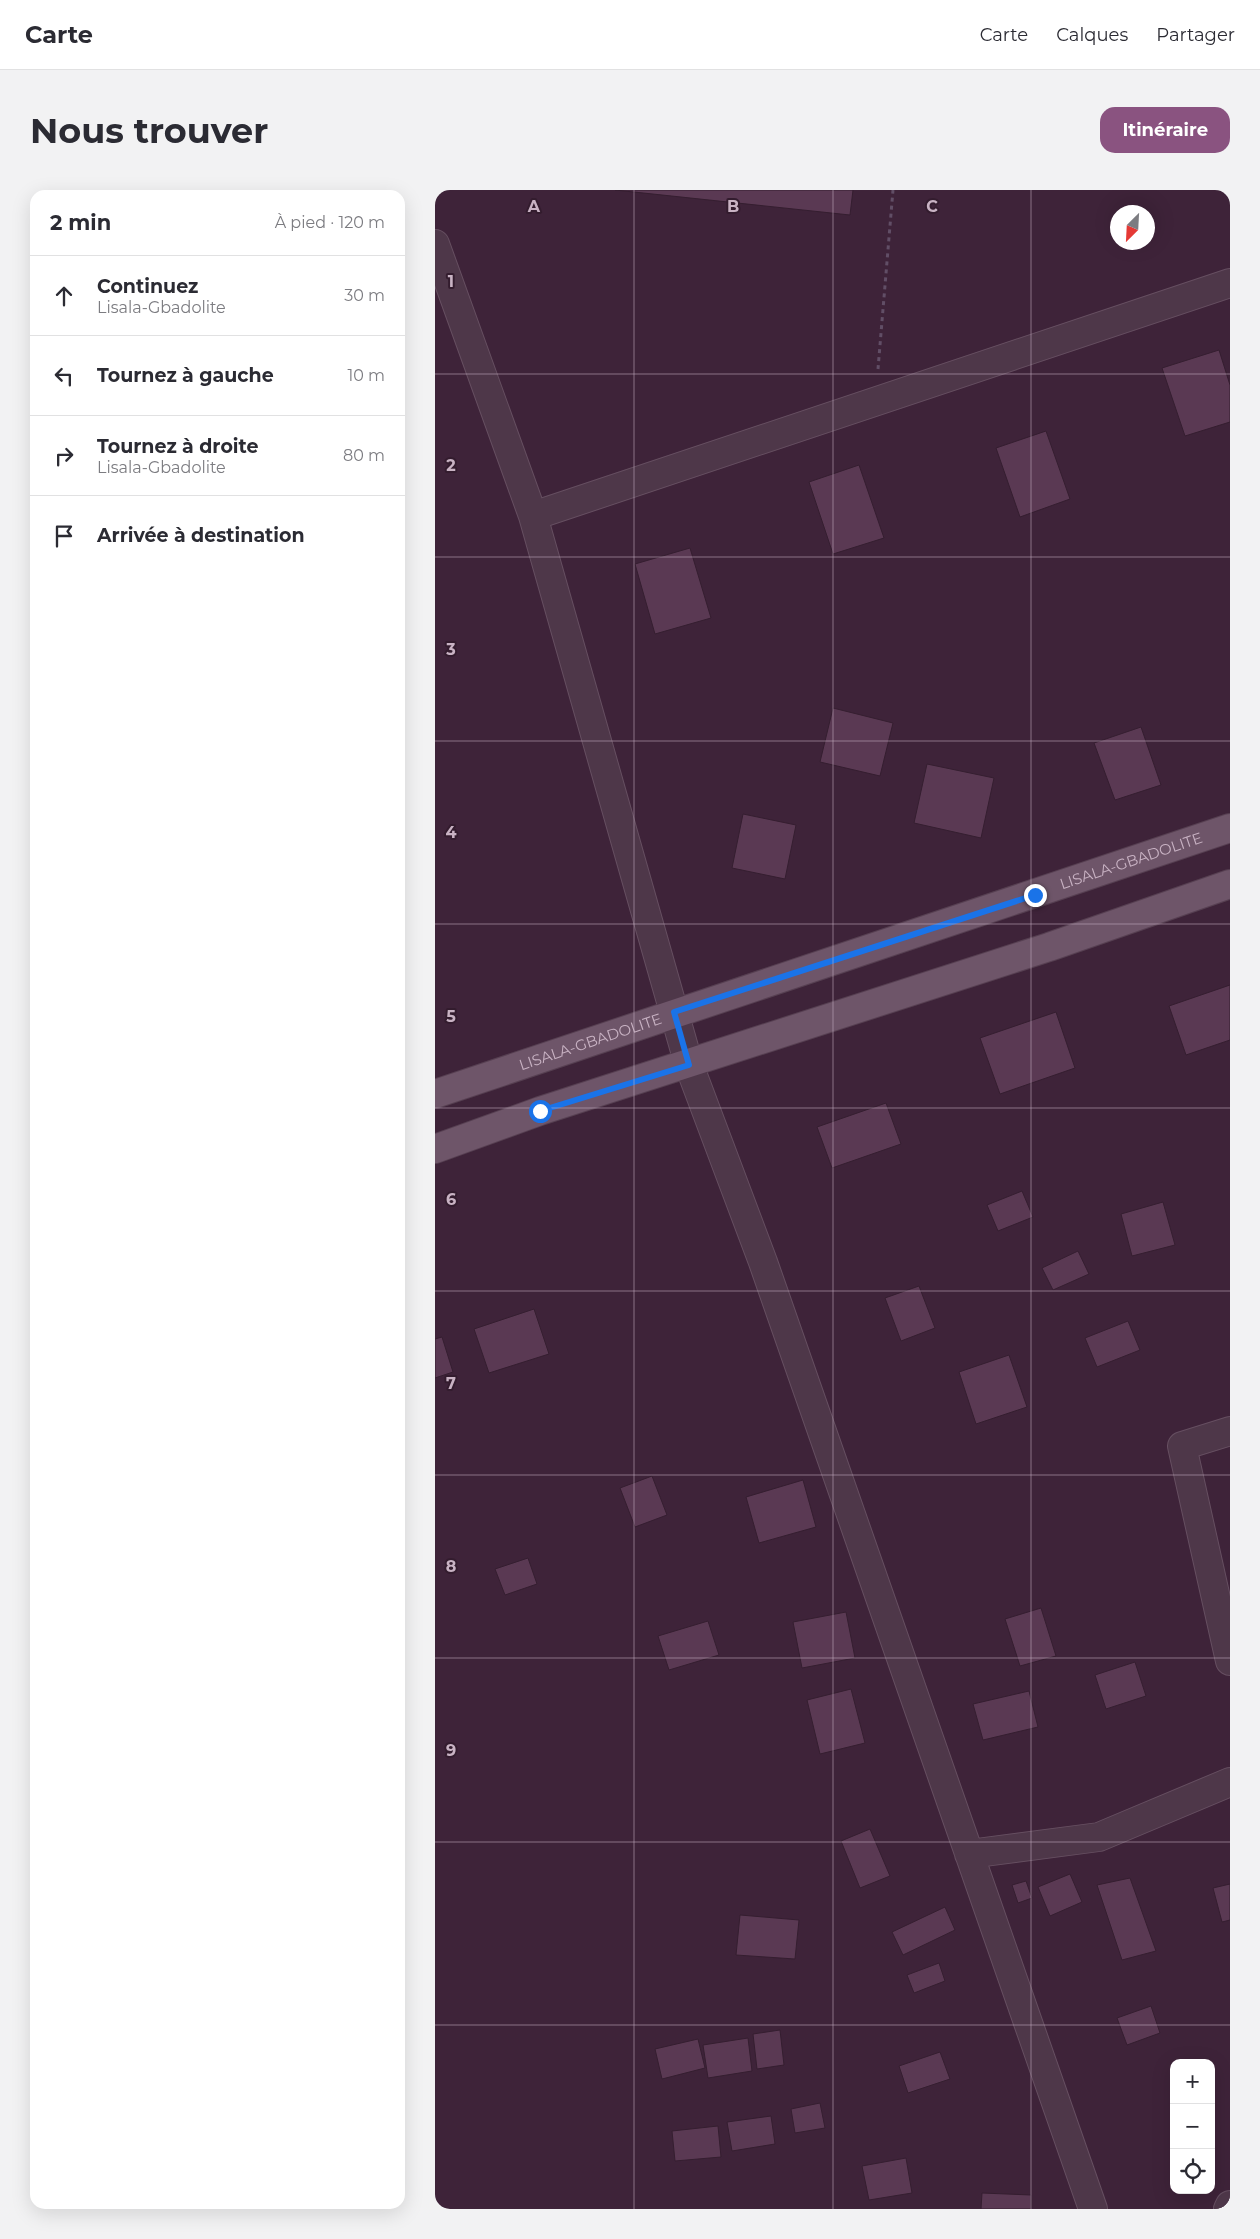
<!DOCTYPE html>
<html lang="fr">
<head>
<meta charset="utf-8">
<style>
	:root { --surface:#fff; --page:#f2f2f3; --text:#2b2b33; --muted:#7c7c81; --line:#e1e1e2; --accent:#8a5380 }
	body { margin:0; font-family:Montserrat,sans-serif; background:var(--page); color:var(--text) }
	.controls { position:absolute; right:15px; bottom:15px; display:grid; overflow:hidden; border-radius:10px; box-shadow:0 5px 20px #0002 }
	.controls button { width:45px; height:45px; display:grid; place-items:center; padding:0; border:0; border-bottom:1px solid var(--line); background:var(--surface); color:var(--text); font:25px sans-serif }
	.compass { position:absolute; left:675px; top:15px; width:45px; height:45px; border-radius:50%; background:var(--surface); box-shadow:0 5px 20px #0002; rotate:204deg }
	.stop { position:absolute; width:15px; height:15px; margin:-11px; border:4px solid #1a73e8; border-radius:50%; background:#fff }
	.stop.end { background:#1a73e8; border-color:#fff; box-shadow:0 1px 5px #0008 }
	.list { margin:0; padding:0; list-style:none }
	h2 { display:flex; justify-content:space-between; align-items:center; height:65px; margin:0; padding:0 20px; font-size:21px }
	h2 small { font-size:16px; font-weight:400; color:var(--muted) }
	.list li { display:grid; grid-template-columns:32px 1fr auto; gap:15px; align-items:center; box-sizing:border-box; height:80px; padding:0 20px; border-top:1px solid var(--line) }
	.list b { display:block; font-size:19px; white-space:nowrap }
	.list p { margin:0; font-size:16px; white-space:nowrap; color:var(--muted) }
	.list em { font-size:16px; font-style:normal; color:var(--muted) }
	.icon { flex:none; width:28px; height:28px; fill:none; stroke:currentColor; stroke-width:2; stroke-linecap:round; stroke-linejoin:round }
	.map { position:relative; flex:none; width:795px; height:2019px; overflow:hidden; border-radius:15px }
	header { display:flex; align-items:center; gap:30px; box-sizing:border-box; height:70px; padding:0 25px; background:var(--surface); border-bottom:1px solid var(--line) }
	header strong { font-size:24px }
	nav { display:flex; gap:28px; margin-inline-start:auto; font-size:18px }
	.intro { display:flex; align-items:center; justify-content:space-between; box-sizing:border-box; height:120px; padding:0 30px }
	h1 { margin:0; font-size:35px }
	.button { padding:12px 22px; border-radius:15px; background:var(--accent); color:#fff; font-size:18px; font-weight:700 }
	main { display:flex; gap:30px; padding:0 30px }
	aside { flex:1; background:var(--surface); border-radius:15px; box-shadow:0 5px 20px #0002 }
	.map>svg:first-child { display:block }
	.building { fill:#5a3953; stroke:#351e30 }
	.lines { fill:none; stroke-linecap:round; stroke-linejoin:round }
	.street-casing { stroke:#664f61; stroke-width:30 }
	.primary-casing { stroke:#574052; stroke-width:30 }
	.path { stroke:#614e66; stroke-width:3; stroke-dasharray:4 4; stroke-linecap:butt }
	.street { stroke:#4e3749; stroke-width:28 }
	.primary { stroke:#6e5569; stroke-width:28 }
	.route { stroke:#1a73e8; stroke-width:6 }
	.grid { fill:none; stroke:#c9b3c4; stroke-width:1; stroke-opacity:0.55 }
	.labels { text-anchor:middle; stroke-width:4; stroke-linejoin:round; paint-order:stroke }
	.street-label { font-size:15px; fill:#c9b3c4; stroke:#331c2e }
	.grid-label { font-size:16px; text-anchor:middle; font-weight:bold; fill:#c9b3c4; stroke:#331c2e; stroke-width:4; stroke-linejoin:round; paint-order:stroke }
</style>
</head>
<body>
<header>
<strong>Carte</strong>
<nav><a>Carte</a><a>Calques</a><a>Partager</a></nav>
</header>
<div class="intro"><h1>Nous trouver</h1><a class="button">Itinéraire</a></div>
<main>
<aside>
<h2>2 min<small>À pied · 120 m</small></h2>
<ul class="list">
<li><svg class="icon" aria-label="ahead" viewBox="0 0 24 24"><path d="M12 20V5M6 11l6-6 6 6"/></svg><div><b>Continuez</b><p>Lisala-Gbadolite</p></div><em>30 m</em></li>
<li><svg class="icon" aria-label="left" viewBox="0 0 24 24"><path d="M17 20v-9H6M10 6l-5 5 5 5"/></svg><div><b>Tournez à gauche</b></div><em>10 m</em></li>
<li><svg class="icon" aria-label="right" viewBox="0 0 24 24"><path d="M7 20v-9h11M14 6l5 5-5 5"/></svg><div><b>Tournez à droite</b><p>Lisala-Gbadolite</p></div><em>80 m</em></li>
<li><svg class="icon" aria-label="arrive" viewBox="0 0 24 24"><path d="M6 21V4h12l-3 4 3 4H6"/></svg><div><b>Arrivée à destination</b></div></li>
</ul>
</aside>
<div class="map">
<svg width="795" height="2019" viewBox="0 0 795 2019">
	<rect width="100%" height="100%" fill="#3e2339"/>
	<path class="building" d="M 180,0 L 418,0 L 415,25 Z
		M 784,160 L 795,195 L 795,232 L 750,246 L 727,178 Z
		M 611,241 L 635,309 L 585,327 L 561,258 Z
		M 424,275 L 449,348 L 398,364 L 374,292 Z
		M 255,358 L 276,428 L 220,444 L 200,374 Z
		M 398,518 L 458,533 L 445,586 L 385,572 Z
		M 706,537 L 726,595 L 680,610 L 659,553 Z
		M 492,574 L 559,588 L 546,648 L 479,633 Z
		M 308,624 L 361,635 L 350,689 L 297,678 Z
		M 795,795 L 795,850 L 751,865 L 734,816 Z
		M 621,822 L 640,878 L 565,904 L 545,848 Z
		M 451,913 L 466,954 L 397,978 L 382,937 Z
		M 587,1001 L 598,1027 L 563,1041 L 552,1015 Z
		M 728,1012 L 740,1055 L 697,1066 L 686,1024 Z
		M 643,1061 L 654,1084 L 618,1100 L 607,1078 Z
		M 484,1096 L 500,1138 L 466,1151 L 450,1108 Z
		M 99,1119 L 114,1164 L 54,1183 L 39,1139 Z
		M 693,1131 L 705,1160 L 662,1177 L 650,1148 Z
		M 7,1147 L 18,1182 L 0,1188 L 0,1149 Z
		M 574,1165 L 592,1217 L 541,1234 L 524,1182 Z
		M 217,1286 L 232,1325 L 200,1337 L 185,1298 Z
		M 368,1290 L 381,1337 L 324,1353 L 311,1307 Z
		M 93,1368 L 102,1394 L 70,1405 L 60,1379 Z
		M 606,1418 L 621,1466 L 585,1476 L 570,1429 Z
		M 411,1422 L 420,1468 L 367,1478 L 358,1432 Z
		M 273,1431 L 284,1465 L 234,1480 L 223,1446 Z
		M 700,1472 L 711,1506 L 671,1519 L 660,1485 Z
		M 416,1499 L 430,1553 L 385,1564 L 372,1510 Z
		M 594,1501 L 603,1537 L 548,1550 L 538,1514 Z
		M 435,1639 L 455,1686 L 425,1698 L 406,1651 Z
		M 635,1684 L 647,1712 L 615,1726 L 603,1697 Z
		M 695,1688 L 721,1761 L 687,1770 L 662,1695 Z
		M 591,1691 L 597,1708 L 583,1713 L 577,1695 Z
		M 795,1694 L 795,1730 L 787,1732 L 778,1698 Z
		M 510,1717 L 520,1740 L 468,1765 L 457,1742 Z
		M 305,1725 L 364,1730 L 360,1769 L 301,1765 Z
		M 504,1773 L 510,1791 L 479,1803 L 472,1785 Z
		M 716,1816 L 725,1843 L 692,1855 L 682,1828 Z
		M 345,1840 L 349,1875 L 322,1879 L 318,1844 Z
		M 313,1848 L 317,1881 L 273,1888 L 268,1855 Z
		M 263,1849 L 270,1878 L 227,1889 L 220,1859 Z
		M 505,1862 L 515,1889 L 473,1903 L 464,1876 Z
		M 385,1913 L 390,1938 L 360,1943 L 356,1919 Z
		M 336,1926 L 340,1954 L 297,1961 L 292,1932 Z
		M 283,1936 L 286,1967 L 240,1971 L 237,1941 Z
		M 471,1968 L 477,2003 L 434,2010 L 427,1976 Z
		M 547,2003 L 596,2005 L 596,2019 L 546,2019 Z"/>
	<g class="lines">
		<defs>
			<path id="street" d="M 0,54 L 98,326 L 254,875 L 328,1072 L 658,2019
				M 98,326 L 795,93
				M 795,1241 L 747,1256 L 795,1471
				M 534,1664 L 664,1647 L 795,1592
				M 793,2019 L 795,2015"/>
			<g id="primary">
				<path id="s1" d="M 0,904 L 795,638"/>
				<path d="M 0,959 L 105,921 L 614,757 L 795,694"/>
			</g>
		</defs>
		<use href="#street" class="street-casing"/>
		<use href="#primary" class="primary-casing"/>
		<path class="path" d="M 443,179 L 458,0"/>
		<use href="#street" class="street"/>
		<use href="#primary" class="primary"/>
	</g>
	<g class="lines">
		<path class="route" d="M 105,921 L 254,875 L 239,822 L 600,705"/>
	</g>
	<path class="grid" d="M 199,0 L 199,2019M 398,0 L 398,2019M 596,0 L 596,2019M 0,184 L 795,184M 0,367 L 795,367M 0,551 L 795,551M 0,734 L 795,734M 0,918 L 795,918M 0,1101 L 795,1101M 0,1285 L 795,1285M 0,1468 L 795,1468M 0,1652 L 795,1652M 0,1835 L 795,1835"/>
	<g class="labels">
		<g class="street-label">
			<text dy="5" stroke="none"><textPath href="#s1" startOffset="734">LISALA-GBADOLITE</textPath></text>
			<text dy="5" stroke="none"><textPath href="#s1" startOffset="164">LISALA-GBADOLITE</textPath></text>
		</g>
	</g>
	<g class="grid-label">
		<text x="99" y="22">A</text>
		<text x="298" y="22">B</text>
		<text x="497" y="22">C</text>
		<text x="16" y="97">1</text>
		<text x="16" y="281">2</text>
		<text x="16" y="465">3</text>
		<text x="16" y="648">4</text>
		<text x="16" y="832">5</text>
		<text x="16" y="1015">6</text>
		<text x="16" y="1199">7</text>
		<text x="16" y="1382">8</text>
		<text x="16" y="1566">9</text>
	</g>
</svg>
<div class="controls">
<button>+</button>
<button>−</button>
<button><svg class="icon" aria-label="locate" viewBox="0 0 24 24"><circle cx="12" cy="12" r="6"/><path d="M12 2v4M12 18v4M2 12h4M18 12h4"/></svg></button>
</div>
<svg class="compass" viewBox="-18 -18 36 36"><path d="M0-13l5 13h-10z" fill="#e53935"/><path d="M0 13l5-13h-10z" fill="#7c7c81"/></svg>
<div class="stop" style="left:105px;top:921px"></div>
<div class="stop end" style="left:600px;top:705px"></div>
</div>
</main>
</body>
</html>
